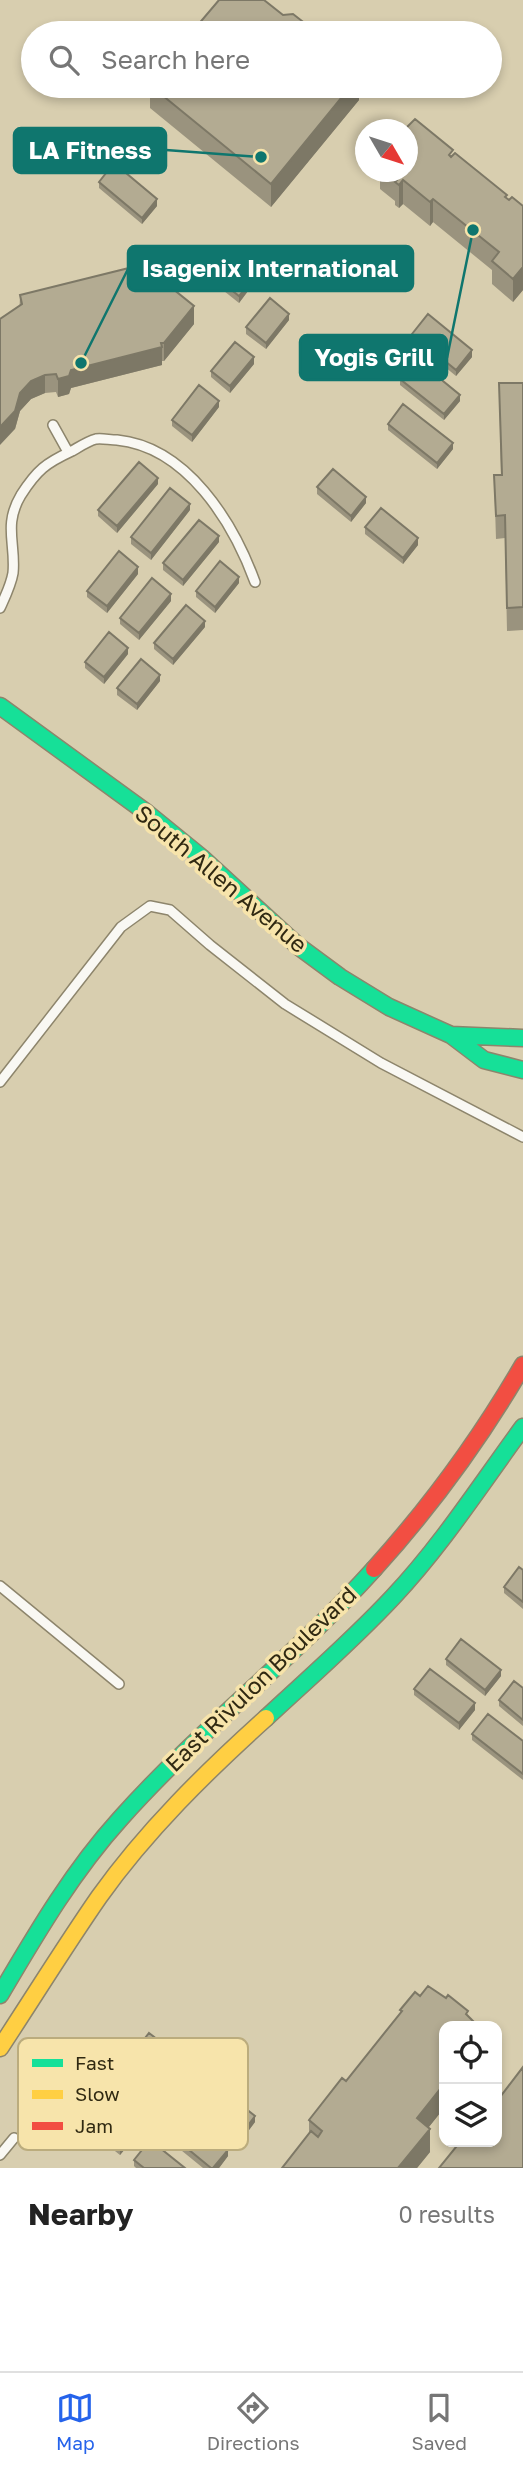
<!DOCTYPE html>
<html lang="en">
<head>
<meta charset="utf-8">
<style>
	:root { --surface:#fff; --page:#f6f6f6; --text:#222; --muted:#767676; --line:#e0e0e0; --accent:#2563eb }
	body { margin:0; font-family:"Golos Text",sans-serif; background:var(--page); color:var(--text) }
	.controls { position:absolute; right:21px; bottom:21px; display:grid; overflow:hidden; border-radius:14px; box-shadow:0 4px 10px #0003 }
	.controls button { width:63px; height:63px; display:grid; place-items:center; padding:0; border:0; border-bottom:2px solid var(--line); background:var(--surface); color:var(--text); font:35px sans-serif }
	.compass { position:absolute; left:355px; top:119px; width:63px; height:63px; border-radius:50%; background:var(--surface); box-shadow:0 4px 10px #0003; rotate:129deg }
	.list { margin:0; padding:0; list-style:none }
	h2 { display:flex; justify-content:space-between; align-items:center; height:91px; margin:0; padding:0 28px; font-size:30px }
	h2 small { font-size:23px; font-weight:400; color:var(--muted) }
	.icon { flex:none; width:38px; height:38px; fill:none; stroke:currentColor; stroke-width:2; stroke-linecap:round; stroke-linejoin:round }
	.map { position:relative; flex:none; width:523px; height:2168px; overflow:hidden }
	.search { position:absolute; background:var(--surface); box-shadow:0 4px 10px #0003; left:21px; right:21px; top:21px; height:77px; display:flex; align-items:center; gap:18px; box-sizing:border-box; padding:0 24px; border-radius:38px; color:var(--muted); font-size:26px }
	.sheet { height:203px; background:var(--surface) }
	nav { display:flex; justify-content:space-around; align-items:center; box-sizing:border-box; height:98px; border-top:2px solid var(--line); background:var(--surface); font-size:19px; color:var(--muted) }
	nav a { display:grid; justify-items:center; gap:4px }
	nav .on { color:var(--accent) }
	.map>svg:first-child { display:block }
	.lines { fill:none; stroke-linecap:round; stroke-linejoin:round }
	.lane-casing { stroke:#8d856c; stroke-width:12 }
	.fast-casing { stroke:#8d856c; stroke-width:19 }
	.slow-casing { stroke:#8d856c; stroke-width:19 }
	.jam-casing { stroke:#8d856c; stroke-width:19 }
	.lane { stroke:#f9f8f3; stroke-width:9 }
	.fast { stroke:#16e098; stroke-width:16 }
	.slow { stroke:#ffcf43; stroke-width:16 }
	.jam { stroke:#f24e42; stroke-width:16 }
	.wall { fill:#9a937e }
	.shaded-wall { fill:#7d7866 }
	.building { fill:#b3ab92; stroke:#7d7866; stroke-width:2 }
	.labels { text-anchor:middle; stroke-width:7; stroke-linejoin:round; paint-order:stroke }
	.street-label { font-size:23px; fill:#302912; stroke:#f7e4ab }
	.key { fill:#f7e4ab; stroke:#bbac7d; stroke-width:2 }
	.key-label { font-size:19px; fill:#302912 }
	.leader { fill:none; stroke:#0f766e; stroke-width:2.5 }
	.callout-dot { fill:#0f766e; stroke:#f7e4ab; stroke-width:2.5 }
	.callout { fill:#0f766e; stroke:#0f766e; stroke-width:2.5 }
	.callout-label { font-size:24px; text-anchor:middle; font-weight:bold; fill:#fff }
</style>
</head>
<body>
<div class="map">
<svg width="523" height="2168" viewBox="0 0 523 2168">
	<rect width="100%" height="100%" fill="#d8ceaf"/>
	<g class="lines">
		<defs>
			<path id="lane" d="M 53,425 L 68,452
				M 0,608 C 5,597 11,585 13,573 C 16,544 3,525 21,495 C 37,470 46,463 72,451 C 79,447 88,441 96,439 C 102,438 110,440 117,440 C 187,447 233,522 255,582
				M 0,1082 L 121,927 L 150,906 L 170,910 L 210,945 L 285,1004 L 381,1063 L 523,1137
				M 0,1586 L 119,1684
				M 0,2155 L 14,2138"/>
			<path id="fast" d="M 0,706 L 147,813 L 201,857 L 298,946 L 340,977 L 389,1007 L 451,1035 L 484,1060 L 523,1070
				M 451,1035 L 523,1038
				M 266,1718 C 309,1678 353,1640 393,1597 C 442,1545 481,1484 523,1427
				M 0,1995 C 36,1934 72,1872 120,1819 C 199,1730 294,1658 374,1569"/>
			<path id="slow" d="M 0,2048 C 33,1998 65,1946 99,1897 C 146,1831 206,1772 266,1718"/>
			<path id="jam" d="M 374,1569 C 431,1506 480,1439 523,1365"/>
		</defs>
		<use href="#lane" class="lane-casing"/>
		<use href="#fast" class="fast-casing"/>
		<use href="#slow" class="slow-casing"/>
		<use href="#jam" class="jam-casing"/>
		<use href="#lane" class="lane"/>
		<use href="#fast" class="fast"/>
		<use href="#slow" class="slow"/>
		<use href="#jam" class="jam"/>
	</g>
	<path class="wall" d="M 150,86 L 359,86 L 359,100 L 271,207 L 150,108 Z
		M 453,155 L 507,199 L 523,206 L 523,290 L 513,302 L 492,284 L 492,270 L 433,222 L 430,226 L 403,204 L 399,208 L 395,205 L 395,201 L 380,189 L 380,173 L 378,172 L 408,172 Z
		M 99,182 L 157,206 L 142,224 L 99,188 Z
		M 143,270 L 194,324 L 164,361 L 162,361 L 162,365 L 71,388 L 69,394 L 58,397 L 56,392 L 45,393 L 31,399 L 20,411 L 15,429 L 20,295 Z
		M 219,280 L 254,283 L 239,303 L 219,287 Z
		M 289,320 L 266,349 L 246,334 L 246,327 Z
		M 412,334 L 472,357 L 456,376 L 412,340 Z
		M 254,364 L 230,393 L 211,377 L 211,371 Z
		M 400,379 L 460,401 L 444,420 L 400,385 Z
		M 499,383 L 523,383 L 523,630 L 507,631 L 505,538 L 496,539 L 494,475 L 501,475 Z
		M 219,407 L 192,442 L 172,426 L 172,420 Z
		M 388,424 L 453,449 L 437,469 L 388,430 Z
		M 158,484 L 117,533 L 98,516 L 98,510 Z
		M 317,487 L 366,503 L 351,522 L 317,494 Z
		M 190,510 L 151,560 L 131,544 L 131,537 Z
		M 365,527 L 418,545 L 403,564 L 365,534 Z
		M 219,542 L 183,586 L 163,570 L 163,563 Z
		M 138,574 L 107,613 L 87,597 L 87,591 Z
		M 239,583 L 215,613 L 196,597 L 196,591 Z
		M 171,601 L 139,640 L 120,624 L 120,618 Z
		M 205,627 L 173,665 L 154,649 L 154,643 Z
		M 128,654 L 104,684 L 85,668 L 85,662 Z
		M 160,681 L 137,710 L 117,695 L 117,688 Z
		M 523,1570 L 523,1609 L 504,1593 L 504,1587 Z
		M 446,1659 L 501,1676 L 485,1696 L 446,1665 Z
		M 523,1688 L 523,1726 L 499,1706 L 499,1700 Z
		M 414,1689 L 475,1710 L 459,1730 L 414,1695 Z
		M 472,1734 L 523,1741 L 523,1780 L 472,1740 Z
		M 400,2010 L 444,2026 L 444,2108 L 428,2128 L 430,2152 L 417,2168 L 282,2168 L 309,2134 L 309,2120 L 346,2081 L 400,2013 Z
		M 134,2052 L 188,2070 L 173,2089 L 134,2058 Z
		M 108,2085 L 162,2103 L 147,2122 L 108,2091 Z
		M 187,2094 L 255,2122 L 240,2142 L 187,2100 Z
		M 82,2118 L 136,2136 L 120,2155 L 82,2125 Z
		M 160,2126 L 228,2156 L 219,2168 L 203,2168 L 160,2133 Z
		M 134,2160 L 185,2168 L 136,2168 L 134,2166 Z"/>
	<path class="shaded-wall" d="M 351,86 L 359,86 L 359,100 L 271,207 L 271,184 Z
		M 403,180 L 403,204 L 399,208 L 399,185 Z
		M 157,199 L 157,206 L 142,224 L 142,218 Z
		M 433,199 L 433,222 L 430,226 L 430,202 Z
		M 523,267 L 523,290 L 513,302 L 513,279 Z
		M 254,277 L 254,283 L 239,303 L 239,296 Z
		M 194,306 L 194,324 L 164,361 L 164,343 Z
		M 289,314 L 289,320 L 266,349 L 266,343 Z
		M 162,347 L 162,365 L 71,388 L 69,394 L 58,397 L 58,379 L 71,370 Z
		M 472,350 L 472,357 L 456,376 L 456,370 Z
		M 254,357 L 254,364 L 230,393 L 230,386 Z
		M 45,375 L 45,393 L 31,399 L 20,411 L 15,429 L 0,445 L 0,427 L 20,393 L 31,381 Z
		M 460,395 L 460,401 L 444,420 L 444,414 Z
		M 219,401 L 219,407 L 192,442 L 192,435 Z
		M 453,443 L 453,449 L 437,469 L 437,463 Z
		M 158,478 L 158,484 L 117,533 L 117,526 Z
		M 366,497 L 366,503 L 351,522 L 351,516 Z
		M 190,504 L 190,510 L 151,560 L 151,553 Z
		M 219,536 L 219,542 L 183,586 L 183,580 Z
		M 418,538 L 418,545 L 403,564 L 403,558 Z
		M 138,567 L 138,574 L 107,613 L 107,606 Z
		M 239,577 L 239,583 L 215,613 L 215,607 Z
		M 171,594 L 171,601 L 139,640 L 139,633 Z
		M 205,621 L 205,627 L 173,665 L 173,659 Z
		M 128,648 L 128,654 L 104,684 L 104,677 Z
		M 160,675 L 160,681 L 137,710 L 137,704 Z
		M 501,1670 L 501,1676 L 485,1696 L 485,1690 Z
		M 475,1703 L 475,1710 L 459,1730 L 459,1723 Z
		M 188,2063 L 188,2070 L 173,2089 L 173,2082 Z
		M 444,2084 L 444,2108 L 417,2142 L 417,2118 Z
		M 162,2097 L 162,2103 L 147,2122 L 147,2116 Z
		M 255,2116 L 255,2122 L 240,2142 L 240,2136 Z
		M 430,2129 L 430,2152 L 417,2168 L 398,2168 Z
		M 136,2130 L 136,2136 L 120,2155 L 120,2149 Z
		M 228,2150 L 228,2156 L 219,2168 L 213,2168 Z"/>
	<path class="building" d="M 219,0 L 264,0 L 283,15 L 293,14 L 311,28 L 313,33 L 191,33 Z
		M 151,86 L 351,86 L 271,184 Z
		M 415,119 L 453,150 L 449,155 L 451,157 L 455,153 L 507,195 L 505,197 L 509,200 L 512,197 L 523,206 L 523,267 L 513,279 L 492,261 L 499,252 L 433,199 L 430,202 L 403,180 L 399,185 L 395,182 L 397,180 L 387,172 L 408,172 L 408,130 L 404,130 Z
		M 396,123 L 403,130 L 391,130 Z
		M 114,163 L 157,199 L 142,218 L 99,182 Z
		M 234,261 L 254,277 L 239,296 L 219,280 Z
		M 141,265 L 143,270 L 147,268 L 194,306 L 164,343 L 161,343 L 162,347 L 71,370 L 69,376 L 58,379 L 56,374 L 45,375 L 31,381 L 20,393 L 15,411 L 0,427 L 0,319 L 22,304 L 20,295 Z
		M 270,298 L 289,314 L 266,343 L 246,327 Z
		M 428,314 L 472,350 L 456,370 L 412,334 Z
		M 235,342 L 254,357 L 230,386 L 211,371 Z
		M 416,359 L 460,395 L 444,414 L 400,379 Z
		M 499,383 L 523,383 L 523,607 L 507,608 L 505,515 L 496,516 L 494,475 L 502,475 Z
		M 199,385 L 219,401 L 192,435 L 172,420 Z
		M 403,404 L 453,443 L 437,463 L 388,424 Z
		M 139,462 L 158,478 L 117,526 L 98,510 Z
		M 333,469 L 366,497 L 351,516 L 317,487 Z
		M 170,488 L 190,504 L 151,553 L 131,537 Z
		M 381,508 L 418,538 L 403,558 L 365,527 Z
		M 199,520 L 219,536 L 183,580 L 163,563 Z
		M 119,551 L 138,567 L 107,606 L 87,591 Z
		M 220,561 L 239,577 L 215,607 L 196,591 Z
		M 152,578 L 171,594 L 139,633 L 120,618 Z
		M 186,605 L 205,621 L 173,659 L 154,643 Z
		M 109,632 L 128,648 L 104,677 L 85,662 Z
		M 141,659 L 160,675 L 137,704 L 117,688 Z
		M 519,1567 L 523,1570 L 523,1602 L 504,1587 Z
		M 461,1639 L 501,1670 L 485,1690 L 446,1659 Z
		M 430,1669 L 475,1703 L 459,1723 L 414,1689 Z
		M 514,1681 L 523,1688 L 523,1720 L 499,1700 Z
		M 488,1714 L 523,1741 L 523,1774 L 472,1734 Z
		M 428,1986 L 446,1998 L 448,1995 L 468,2011 L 466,2014 L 478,2026 L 444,2026 L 444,2084 L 417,2118 L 430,2129 L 398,2168 L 282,2168 L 311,2131 L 318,2137 L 322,2131 L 309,2120 L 342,2078 L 346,2081 L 402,2011 L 400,2010 L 415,1992 L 420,1996 Z
		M 149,2033 L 188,2063 L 173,2082 L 134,2052 Z
		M 523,2067 L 523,2168 L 439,2168 L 460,2142 L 497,2142 L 497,2101 Z
		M 202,2074 L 255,2116 L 240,2136 L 187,2094 Z
		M 176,2107 L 228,2150 L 213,2168 L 211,2168 L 160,2126 Z
		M 150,2140 L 185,2168 L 144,2168 L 134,2160 Z"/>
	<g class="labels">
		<g class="street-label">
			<text transform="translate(221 879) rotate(40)" y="8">South Allen Avenue</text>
			<text transform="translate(261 1679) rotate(-44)" y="8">East Rivulon Boulevard</text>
		</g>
	</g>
	<rect x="18" y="2038" width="230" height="112" rx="10" class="key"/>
	<rect x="32" y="2059" width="31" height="8" fill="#16e098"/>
	<rect x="32" y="2090" width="31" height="9" fill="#ffcf43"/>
	<rect x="32" y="2122" width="31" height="8" fill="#f24e42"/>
	<g class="key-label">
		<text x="75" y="2070">Fast</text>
		<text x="75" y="2101">Slow</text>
		<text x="75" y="2133">Jam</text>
	</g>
	<path class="leader" d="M261 157L166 150M81 363L128 269M473 230L447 358"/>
	<g class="callout-dot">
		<circle cx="261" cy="157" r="7"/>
		<circle cx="81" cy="363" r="7"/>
		<circle cx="473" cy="230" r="7"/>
	</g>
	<g class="callout">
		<rect x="14" y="128" width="152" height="45" rx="7"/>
		<rect x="128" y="246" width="285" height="45" rx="7"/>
		<rect x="300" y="335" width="147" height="45" rx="7"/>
	</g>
	<g class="callout-label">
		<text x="90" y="159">LA Fitness</text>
		<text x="270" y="277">Isagenix International</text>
		<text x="374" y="366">Yogis Grill</text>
	</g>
</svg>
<div class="controls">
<button><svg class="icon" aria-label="locate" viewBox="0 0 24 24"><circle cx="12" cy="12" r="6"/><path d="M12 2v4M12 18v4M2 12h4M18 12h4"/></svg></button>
<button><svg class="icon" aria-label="layers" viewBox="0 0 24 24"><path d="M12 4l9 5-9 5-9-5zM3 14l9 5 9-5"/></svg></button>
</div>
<svg class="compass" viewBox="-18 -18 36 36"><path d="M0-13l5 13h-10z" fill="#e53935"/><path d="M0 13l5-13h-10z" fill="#767676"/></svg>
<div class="search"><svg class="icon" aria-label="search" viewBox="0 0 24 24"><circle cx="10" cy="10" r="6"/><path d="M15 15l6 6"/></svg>Search here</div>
</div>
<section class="sheet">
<h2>Nearby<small>0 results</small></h2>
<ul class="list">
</ul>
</section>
<nav>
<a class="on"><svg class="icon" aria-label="map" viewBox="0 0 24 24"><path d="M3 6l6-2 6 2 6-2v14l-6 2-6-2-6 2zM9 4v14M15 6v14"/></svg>Map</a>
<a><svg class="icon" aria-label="directions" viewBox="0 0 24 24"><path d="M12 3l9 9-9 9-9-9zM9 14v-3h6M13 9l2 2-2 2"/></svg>Directions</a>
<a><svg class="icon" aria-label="saved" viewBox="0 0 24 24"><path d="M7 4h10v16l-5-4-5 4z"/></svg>Saved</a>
</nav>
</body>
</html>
